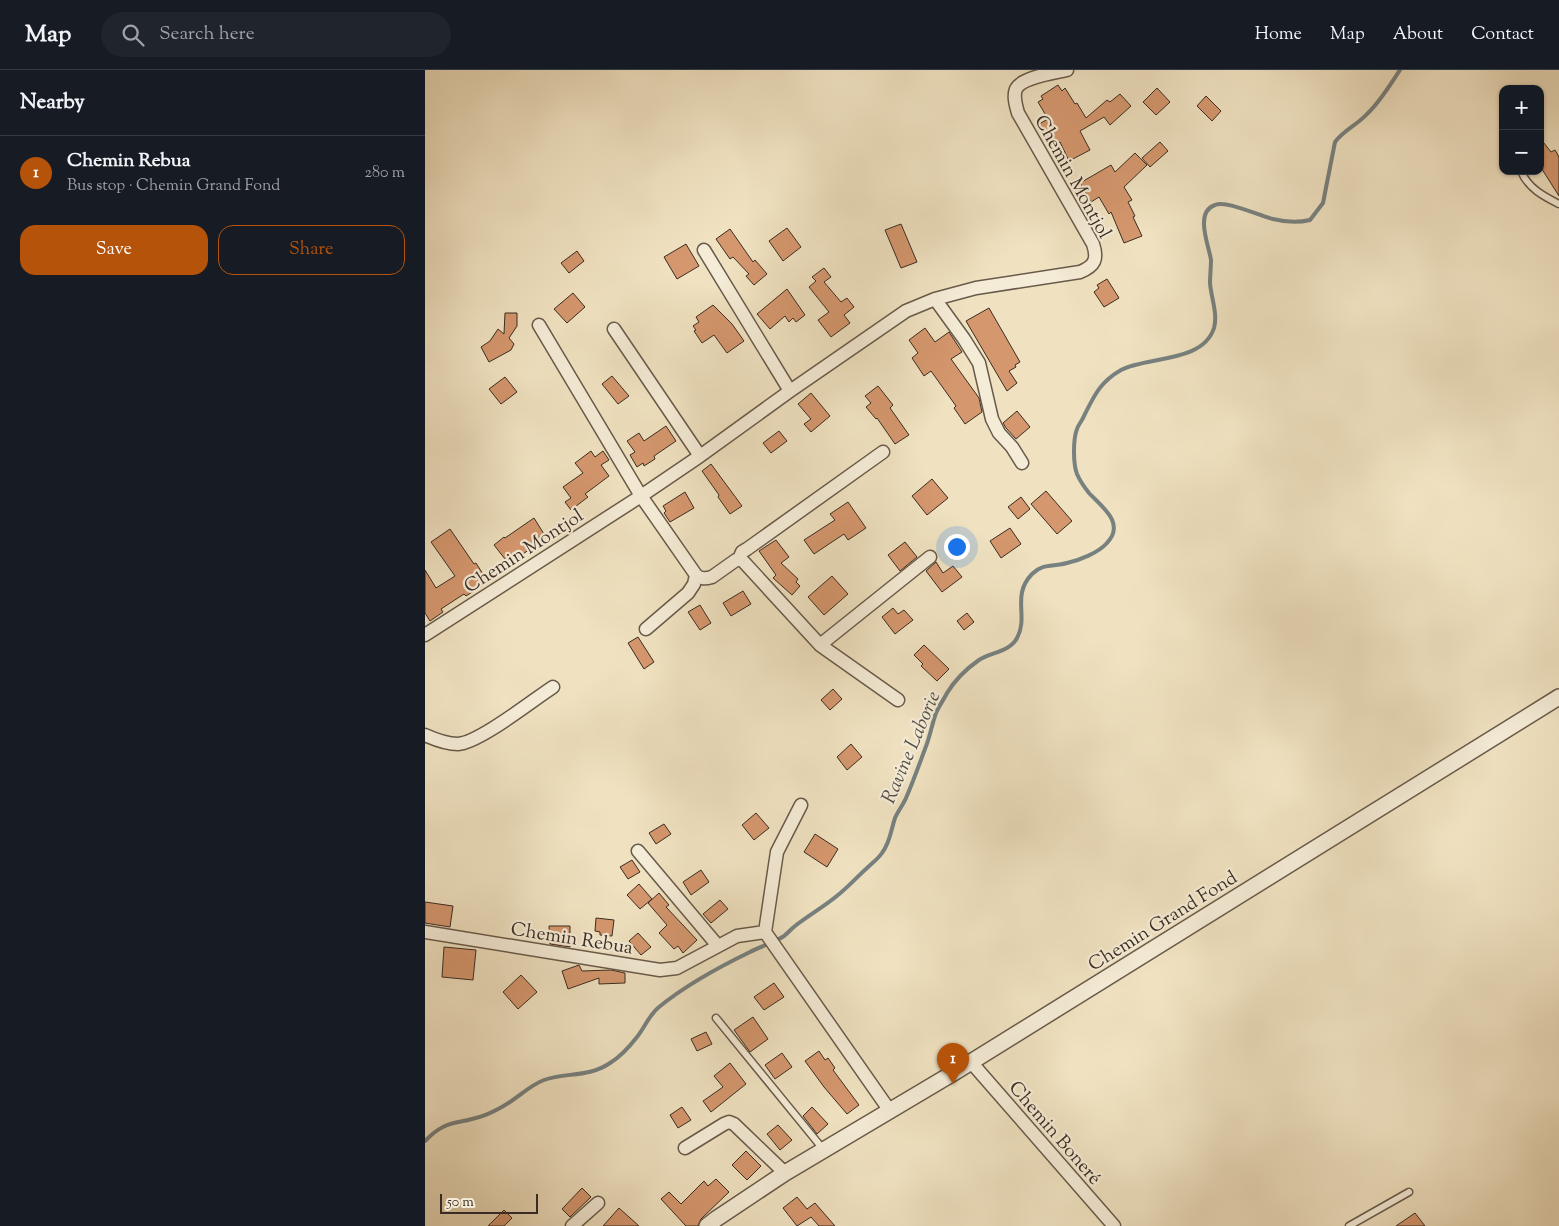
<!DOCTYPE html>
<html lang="en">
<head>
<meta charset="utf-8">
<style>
	:root { --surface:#171b24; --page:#20242c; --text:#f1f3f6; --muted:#9ea1a6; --line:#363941; --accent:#b45309 }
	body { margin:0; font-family:"Sorts Mill Goudy",serif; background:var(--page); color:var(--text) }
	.controls { position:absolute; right:15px; top:15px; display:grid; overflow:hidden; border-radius:10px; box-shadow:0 1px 4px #0004 }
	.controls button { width:45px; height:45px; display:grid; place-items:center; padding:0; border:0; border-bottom:1px solid var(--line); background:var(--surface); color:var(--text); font:25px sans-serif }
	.scale { position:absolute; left:15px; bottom:12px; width:98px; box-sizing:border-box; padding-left:5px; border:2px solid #3a2c22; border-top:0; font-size:14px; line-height:18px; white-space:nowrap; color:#3a2c22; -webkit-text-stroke:4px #f5ecd7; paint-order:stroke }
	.you { position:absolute; left:531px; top:476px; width:18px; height:18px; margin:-12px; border:4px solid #fff; border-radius:50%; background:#1a73e8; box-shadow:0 0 0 8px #1a73e833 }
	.badge { display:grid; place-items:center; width:32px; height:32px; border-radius:50%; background:var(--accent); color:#fff; font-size:16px; font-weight:700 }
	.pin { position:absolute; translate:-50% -41px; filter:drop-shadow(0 1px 2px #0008) }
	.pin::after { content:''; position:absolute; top:26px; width:18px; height:15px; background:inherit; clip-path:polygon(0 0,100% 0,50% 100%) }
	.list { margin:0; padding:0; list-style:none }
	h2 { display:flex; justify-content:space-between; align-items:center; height:65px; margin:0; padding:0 20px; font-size:21px }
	h2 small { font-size:16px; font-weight:400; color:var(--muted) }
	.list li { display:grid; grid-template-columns:32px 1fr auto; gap:15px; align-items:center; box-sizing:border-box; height:75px; padding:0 20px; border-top:1px solid var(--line) }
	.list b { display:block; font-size:19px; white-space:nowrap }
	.list p { margin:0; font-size:16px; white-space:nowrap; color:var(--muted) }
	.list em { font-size:16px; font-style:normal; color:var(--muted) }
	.actions { display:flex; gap:10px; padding:15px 20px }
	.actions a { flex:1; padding:11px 0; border:1px solid var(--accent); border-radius:15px; text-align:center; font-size:18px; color:var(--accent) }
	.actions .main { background:var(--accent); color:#fff }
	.icon { flex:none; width:28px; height:28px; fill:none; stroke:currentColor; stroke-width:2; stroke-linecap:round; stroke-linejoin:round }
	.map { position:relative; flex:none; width:1134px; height:1156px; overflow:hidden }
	header { display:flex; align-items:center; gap:30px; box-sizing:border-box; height:70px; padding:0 25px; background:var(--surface); border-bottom:1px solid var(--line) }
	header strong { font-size:24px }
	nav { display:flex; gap:28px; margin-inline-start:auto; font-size:18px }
	.search { width:350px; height:45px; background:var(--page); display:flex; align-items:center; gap:12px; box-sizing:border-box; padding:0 18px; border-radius:28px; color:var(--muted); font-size:19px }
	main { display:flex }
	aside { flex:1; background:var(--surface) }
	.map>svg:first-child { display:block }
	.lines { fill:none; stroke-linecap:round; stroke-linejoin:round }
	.stream { stroke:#778180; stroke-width:4 }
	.building { fill:#d5976e; stroke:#3a2c22 }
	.service-casing { stroke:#685a4a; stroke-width:9 }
	.minor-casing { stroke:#685a4a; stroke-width:15 }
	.tertiary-casing { stroke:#685a4a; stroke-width:18 }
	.service { stroke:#f5ecd7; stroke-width:6 }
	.minor { stroke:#f5ecd7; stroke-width:12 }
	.tertiary { stroke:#f5ecd7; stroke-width:15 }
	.labels { text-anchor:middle; stroke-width:4.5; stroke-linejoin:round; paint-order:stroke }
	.street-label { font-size:19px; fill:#3a2c22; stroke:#f5ecd7 }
	.water-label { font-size:20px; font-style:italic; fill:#545049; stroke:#f5ecd7 }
</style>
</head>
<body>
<header>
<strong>Map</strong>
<div class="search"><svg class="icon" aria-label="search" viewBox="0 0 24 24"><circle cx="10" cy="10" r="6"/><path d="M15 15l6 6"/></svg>Search here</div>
<nav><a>Home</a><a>Map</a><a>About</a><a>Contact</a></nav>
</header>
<main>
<aside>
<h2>Nearby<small></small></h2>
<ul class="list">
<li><span class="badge">1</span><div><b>Chemin Rebua</b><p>Bus stop · Chemin Grand Fond</p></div><em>280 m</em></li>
</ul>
<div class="actions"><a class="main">Save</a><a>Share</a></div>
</aside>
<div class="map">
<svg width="1134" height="1156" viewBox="0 0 1134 1156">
	<rect width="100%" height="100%" fill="#f0e2c1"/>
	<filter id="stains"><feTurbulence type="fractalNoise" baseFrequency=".004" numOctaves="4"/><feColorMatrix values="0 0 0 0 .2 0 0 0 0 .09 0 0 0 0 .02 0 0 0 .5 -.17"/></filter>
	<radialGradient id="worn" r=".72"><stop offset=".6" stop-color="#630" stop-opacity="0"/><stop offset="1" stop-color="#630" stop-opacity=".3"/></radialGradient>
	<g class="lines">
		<path class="stream" d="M 0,1071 C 5,1066 11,1060 18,1057 C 26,1052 37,1052 47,1049 C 57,1047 66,1043 75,1038 C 91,1030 103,1016 119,1010 C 141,1002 163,1008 185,993 C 195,987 205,976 212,967 C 220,957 224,945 234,937 C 261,915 294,897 325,882 C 336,876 349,873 359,866 C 363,863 366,859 370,856 C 384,845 400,836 413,825 C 423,817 432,807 441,799 C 446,794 453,789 457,783 C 465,773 466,760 470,748 C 473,741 478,735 481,728 C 488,712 494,695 500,679 C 505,667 507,654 511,643 C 514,636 519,629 522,623 C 530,610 541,599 554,590 C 566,582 585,582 592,568 C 604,546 586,526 607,504 C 618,493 628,497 642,493 C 655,490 673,483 682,473 C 701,453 676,436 664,423 C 660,418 655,411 652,404 C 648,394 648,369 652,359 C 653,355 657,351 659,346 C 669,326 675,312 696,300 C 722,286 778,293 789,258 C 793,244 786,227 785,213 C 785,205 786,198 786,190 C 784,176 769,142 790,135 C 802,130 834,146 848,149 C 860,152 873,153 885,150 L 898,133 L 910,72 C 919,60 932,55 942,44 C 955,32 965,15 975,0"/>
	</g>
	<path class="building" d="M 633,15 L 637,21 L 640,18 L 650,34 L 652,33 L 661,48 L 682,30 L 685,32 L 695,24 L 706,36 L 685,55 L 679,47 L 655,61 L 665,80 L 644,91 L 635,72 L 627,77 L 614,54 L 623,49 L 613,32 L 618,29 L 616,26 Z
		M 732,18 L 745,32 L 731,45 L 718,32 Z
		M 781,26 L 796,41 L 787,51 L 772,36 Z
		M 1115,68 L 1126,82 L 1130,80 L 1134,87 L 1134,126 L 1115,96 Z
		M 735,72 L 743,81 L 725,97 L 717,88 Z
		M 710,83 L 722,95 L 699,117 L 707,130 L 703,132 L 710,146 L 708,147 L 717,166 L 699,173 L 686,142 L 684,144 L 674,127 L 666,132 L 655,113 L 686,95 L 690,102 Z
		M 476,154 L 492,192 L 476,198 L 460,160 Z
		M 362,158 L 376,177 L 358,191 L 344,171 Z
		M 305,159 L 328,192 L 330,190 L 342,204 L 329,215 L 321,206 L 324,204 L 308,187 L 305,189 L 291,169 Z
		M 261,174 L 274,196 L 252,209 L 239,187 Z
		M 152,181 L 159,191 L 144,203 L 136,193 Z
		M 399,198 L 406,207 L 399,212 L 416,232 L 422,228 L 429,237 L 419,245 L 425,253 L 406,267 L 393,250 L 404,242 L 384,217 L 391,211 L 387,207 Z
		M 682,209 L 694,228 L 679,237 L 669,222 L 674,218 L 672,215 Z
		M 362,219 L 380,245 L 371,252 L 368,248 L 364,252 L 360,246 L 345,259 L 332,244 Z
		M 148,223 L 160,237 L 142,253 L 129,239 Z
		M 288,235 L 307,254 L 319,271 L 302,283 L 289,265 L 277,273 L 269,261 L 271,260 L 268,256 L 274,252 L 271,247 Z
		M 564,238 L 595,292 L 590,295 L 591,297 L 584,301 L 592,313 L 582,321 L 541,251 Z
		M 80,243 L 92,243 L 92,256 L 84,268 L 89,274 L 86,280 L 64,292 L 56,277 L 65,271 L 73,259 L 79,264 Z
		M 500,258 L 510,272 L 524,262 L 537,282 L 526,289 L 554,328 L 557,342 L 540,354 L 529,338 L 531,336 L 506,301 L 499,306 L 487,288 L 493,283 L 484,270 Z
		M 187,306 L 204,326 L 193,334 L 177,314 Z
		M 80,307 L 92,322 L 76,334 L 64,319 Z
		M 453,316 L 468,335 L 465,338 L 484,365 L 470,374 L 452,348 L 451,349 L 441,337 L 446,333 L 440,326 Z
		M 386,323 L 405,346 L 386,362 L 379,354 L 386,349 L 373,334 Z
		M 592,341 L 605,357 L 591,369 L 581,358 L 578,353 Z
		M 241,356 L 251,371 L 229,386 L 230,389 L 219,396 L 218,393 L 212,397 L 205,385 L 210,382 L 202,371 L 214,363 L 219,371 Z
		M 354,361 L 362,371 L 346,383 L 338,373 Z
		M 166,381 L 170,387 L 178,381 L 184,390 L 176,395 L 184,406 L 160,424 L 163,427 L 146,440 L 140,432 L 146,428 L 138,417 L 158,403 L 150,393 Z
		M 286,394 L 317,436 L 305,444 L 293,427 L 294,425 L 277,401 Z
		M 507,409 L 523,428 L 502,445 L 487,426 Z
		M 621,421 L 647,451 L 632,464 L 606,434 Z
		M 260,422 L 269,438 L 245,452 L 239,443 L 241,441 L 238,436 Z
		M 596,427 L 605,439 L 593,449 L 583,437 Z
		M 423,432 L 441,458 L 423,470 L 419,464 L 389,484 L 379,470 L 410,450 L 405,444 Z
		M 109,448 L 119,464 L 110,470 L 112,474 L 84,494 L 69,475 L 79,467 L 80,468 Z
		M 585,458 L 596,474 L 576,488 L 565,471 Z
		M 25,459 L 49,494 L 51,493 L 63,512 L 41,526 L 39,524 L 16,539 L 18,542 L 5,551 L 0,543 L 0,500 L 11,518 L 30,506 L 6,472 Z
		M 351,470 L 364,487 L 356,493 L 373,509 L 371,512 L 375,516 L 367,525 L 348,508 L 351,505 L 334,481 Z
		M 480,472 L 492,487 L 475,501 L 463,485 Z
		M 511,492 L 518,503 L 528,496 L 537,507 L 517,522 L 501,501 Z
		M 407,506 L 423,524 L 399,545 L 383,527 Z
		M 318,521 L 326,534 L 306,546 L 298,533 Z
		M 275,535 L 286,553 L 275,560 L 263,542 Z
		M 468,538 L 473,544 L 479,540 L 488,550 L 470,564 L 457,547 Z
		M 542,543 L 549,552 L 539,560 L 532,551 Z
		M 213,567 L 229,592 L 219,599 L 203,573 Z
		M 499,575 L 524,599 L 512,611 L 496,596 L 498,594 L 489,585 Z
		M 408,619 L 417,629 L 405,640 L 396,630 Z
		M 426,674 L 437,687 L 422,700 L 412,687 Z
		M 331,743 L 344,758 L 329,770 L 317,755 Z
		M 239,754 L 246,764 L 231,774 L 224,763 Z
		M 390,764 L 413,779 L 402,797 L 379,782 Z
		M 207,790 L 215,802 L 203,809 L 195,797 Z
		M 276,800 L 284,812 L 266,825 L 258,812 Z
		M 214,814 L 227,829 L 215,839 L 202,825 Z
		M 234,823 L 244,835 L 241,837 L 272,870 L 258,883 L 253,876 L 249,879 L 234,863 L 242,855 L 223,833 Z
		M 295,830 L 303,839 L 286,853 L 278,844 Z
		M 0,832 L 28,836 L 25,857 L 0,853 Z
		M 171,848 L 189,850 L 187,866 L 175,865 L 175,862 L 170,861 Z
		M 124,856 L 145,856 L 145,877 L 125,874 Z
		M 213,863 L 226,877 L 216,885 L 204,871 Z
		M 19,877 L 51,880 L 48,910 L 17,907 Z
		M 154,895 L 157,901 L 186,900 L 200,903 L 200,913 L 174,914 L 174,908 L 143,919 L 137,901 Z
		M 96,905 L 112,922 L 93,939 L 78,922 Z
		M 349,913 L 359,927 L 339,940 L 329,927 Z
		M 328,947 L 343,969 L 325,982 L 309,960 Z
		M 281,962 L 287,974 L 272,981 L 266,969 Z
		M 394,981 L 400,990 L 403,988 L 410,998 L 408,1000 L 434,1035 L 422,1044 L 399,1017 L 380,991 Z
		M 357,983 L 367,997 L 350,1009 L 340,995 Z
		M 305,993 L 321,1014 L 286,1042 L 278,1031 L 298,1017 L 289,1006 Z
		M 257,1037 L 266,1050 L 253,1058 L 245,1045 Z
		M 387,1037 L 403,1054 L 392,1064 L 378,1046 Z
		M 353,1055 L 367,1070 L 355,1080 L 342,1064 Z
		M 321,1081 L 336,1096 L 322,1110 L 307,1095 Z
		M 291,1109 L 304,1122 L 276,1149 L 273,1156 L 261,1156 L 236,1129 L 244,1122 L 256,1134 L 279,1111 L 283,1116 Z
		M 157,1118 L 166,1127 L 145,1147 L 137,1139 Z
		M 372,1127 L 382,1139 L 390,1133 L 410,1156 L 394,1156 L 386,1147 L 372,1156 L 358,1138 Z
		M 194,1138 L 214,1156 L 178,1156 Z
		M 79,1140 L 87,1148 L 79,1156 L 63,1156 Z
		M 990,1143 L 1000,1156 L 971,1156 Z"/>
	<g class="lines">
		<defs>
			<path id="service" d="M 1096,101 C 1103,118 1118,126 1134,134
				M 291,948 L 398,1079
				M 924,1156 L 984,1122"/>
			<path id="minor" d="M 279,180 L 365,321
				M 510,229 L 539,269 L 554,293 L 567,349 L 574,363 L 587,377 L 597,393
				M 114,255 L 216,426 L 271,505 C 276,509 280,509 287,507 L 311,490 L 317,490 L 395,575 L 473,630
				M 189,259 L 275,386
				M 314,489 L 317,482 L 322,479 L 458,382
				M 221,559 L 263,523 L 269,514 L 271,505
				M 0,565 L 216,426 L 275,386 L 365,321 L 481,241 L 510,229 L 551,218 L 655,202 C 670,196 673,189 668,174 L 593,43 C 591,36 588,26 591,19 C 597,7 629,3 642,0
				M 395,575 L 505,487
				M 0,665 C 11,670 21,674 33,674 C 54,673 108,630 128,617
				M 213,781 L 293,876
				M 0,862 L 235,900 L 252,898 L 312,866 L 340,862 L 465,1041
				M 340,862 L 352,782 L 376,735
				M 546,992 L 689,1156
				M 260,1078 L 299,1054 L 304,1052 L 309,1054 L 360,1103
				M 147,1156 L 173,1133"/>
			<path id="tertiary" d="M 282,1156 L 291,1149 L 360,1103 L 530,1002 L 1134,627"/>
		</defs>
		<use href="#service" class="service-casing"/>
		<use href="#minor" class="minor-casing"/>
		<use href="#tertiary" class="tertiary-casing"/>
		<use href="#service" class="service"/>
		<use href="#minor" class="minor"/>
		<use href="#tertiary" class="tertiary"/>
	</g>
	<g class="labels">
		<g class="street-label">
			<text transform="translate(649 106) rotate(61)" y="7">Chemin Montjol</text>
			<text transform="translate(98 480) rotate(-33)" y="7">Chemin Montjol</text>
			<text transform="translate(737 850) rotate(-32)" y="7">Chemin Grand Fond</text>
			<text transform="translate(147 867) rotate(9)" y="7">Chemin Rebua</text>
			<text transform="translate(631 1062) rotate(49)" y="7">Chemin Boneré</text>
		</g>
		<g class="water-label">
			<text transform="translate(485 677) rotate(-67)" y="7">Ravine Laborie</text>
		</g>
	</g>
	<rect width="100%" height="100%" filter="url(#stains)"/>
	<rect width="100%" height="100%" fill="url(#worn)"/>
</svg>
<div class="controls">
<button>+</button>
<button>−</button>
</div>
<div class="scale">50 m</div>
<div class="you"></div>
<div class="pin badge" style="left:528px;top:1014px">1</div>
</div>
</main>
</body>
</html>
